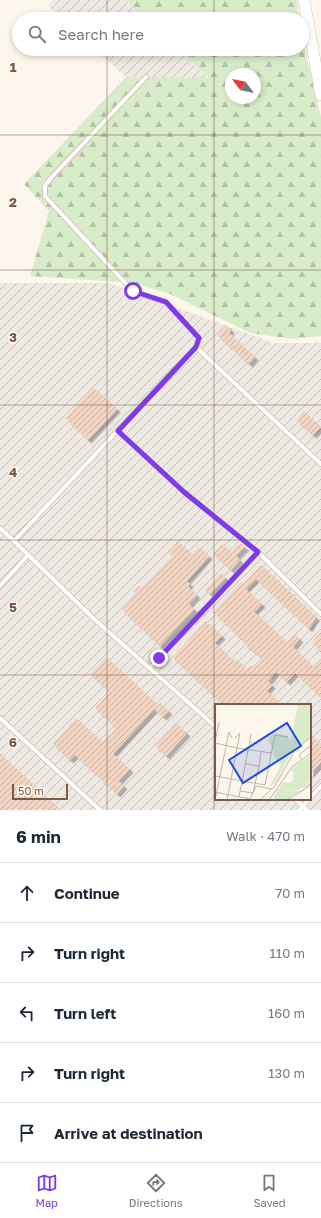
<!DOCTYPE html>
<html lang="en">
<head>
<meta charset="utf-8">
<style>
	:root { --surface:#fff; --page:#f6f6f7; --text:#1f2937; --muted:#747a83; --line:#e0e1e3; --accent:#7c3aed }
	body { margin:0; font-family:"Golos Text",sans-serif; background:var(--page); color:var(--text) }
	.compass { position:absolute; left:225px; top:68px; width:36px; height:36px; border-radius:50%; background:var(--surface); box-shadow:0 2px 6px #0003; rotate:302deg }
	.scale { position:absolute; left:12px; bottom:10px; width:56px; box-sizing:border-box; padding-left:4px; border:2px solid #7a5c4d; border-top:0; font-size:11px; line-height:14px; white-space:nowrap; color:#7a5c4d; -webkit-text-stroke:3px #fffaf3; paint-order:stroke }
	.stop { position:absolute; width:12px; height:12px; margin:-9px; border:3px solid #7c3aed; border-radius:50%; background:#fff }
	.stop.end { background:#7c3aed; border-color:#fff; box-shadow:0 1px 4px #0008 }
	.list { margin:0; padding:0; list-style:none }
	h2 { display:flex; justify-content:space-between; align-items:center; height:52px; margin:0; padding:0 16px; font-size:17px }
	h2 small { font-size:13px; font-weight:400; color:var(--muted) }
	.list li { display:grid; grid-template-columns:26px 1fr auto; gap:12px; align-items:center; box-sizing:border-box; height:60px; padding:0 16px; border-top:1px solid var(--line) }
	.list b { display:block; font-size:15px; white-space:nowrap }
	.list em { font-size:13px; font-style:normal; color:var(--muted) }
	.icon { flex:none; width:22px; height:22px; fill:none; stroke:currentColor; stroke-width:2; stroke-linecap:round; stroke-linejoin:round }
	.map { position:relative; flex:none; width:321px; height:810px; overflow:hidden }
	.search { position:absolute; background:var(--surface); box-shadow:0 2px 6px #0003; left:12px; right:12px; top:12px; height:44px; display:flex; align-items:center; gap:10px; box-sizing:border-box; padding:0 14px; border-radius:22px; color:var(--muted); font-size:15px }
	.sheet { height:352px; background:var(--surface) }
	nav { display:flex; justify-content:space-around; align-items:center; box-sizing:border-box; height:56px; border-top:1px solid var(--line); background:var(--surface); font-size:11px; color:var(--muted) }
	nav a { display:grid; justify-items:center; gap:2px }
	nav .on { color:var(--accent) }
	.map>svg:first-child { display:block }
	.industrial { fill:url(#industrial-furrows); fill-rule:evenodd }
	.forest { fill:url(#forest-firs); fill-rule:evenodd }
	.building { fill:url(#building-hatch); filter:url(#shadow) }
	.lines { fill:none; stroke-linecap:round; stroke-linejoin:round }
	.lane-casing { stroke:#d1beb0; stroke-width:5.5 }
	.secondary-casing { stroke:#d6c0b0; stroke-width:12 }
	.lane { stroke:#fff; stroke-width:4 }
	.secondary { stroke:#fff; stroke-width:11 }
	.route { stroke:#7c3aed; stroke-width:5 }
	.grid { fill:none; stroke:#7a5c4d; stroke-width:1; stroke-opacity:0.55 }
	.inset-road { fill:none; stroke:#c5b3a7; stroke-width:1 }
	.view { fill:#1d4ed8; fill-opacity:0.15; stroke:#1d4ed8; stroke-width:2 }
	.inset-edge { fill:none; stroke:#7a5c4d; stroke-width:2 }
	.grid-label { font-size:13px; text-anchor:middle; font-weight:bold; fill:#7a5c4d; stroke:#fffaf3; stroke-width:3; stroke-linejoin:round; paint-order:stroke }
</style>
</head>
<body>
<div class="map">
<svg width="321" height="810" viewBox="0 0 321 810">
	<defs>
		<pattern id="industrial-furrows" width="10" height="10" patternUnits="userSpaceOnUse"><rect width="10" height="10" fill="#efe9e4"/><path d="M-1 1l2-2M0 10L10 0M9 11l2-2" fill="none" stroke="#c7c0bb"/></pattern>
		<pattern id="forest-firs" width="22" height="20" patternUnits="userSpaceOnUse"><rect width="22" height="20" fill="#d8ecc9"/><path d="M5 1l3.5 6h-7zM16 11l3.5 6h-7z" fill="#b4c2a5"/></pattern>
		<pattern id="building-hatch" width="6" height="6" patternUnits="userSpaceOnUse"><rect width="6" height="6" fill="#f3d5c3"/><path d="M-1 1l2-2M0 6l6-6M5 7l2-2" fill="none" stroke="#cab0a1"/></pattern>
		<filter id="shadow"><feDropShadow dx="3.5" dy="3.5" stdDeviation="0" flood-color="#0004"/></filter>
	</defs>
	<rect width="100%" height="100%" fill="#fdf6ec"/>
	<path class="industrial" d="M 53,0 L 125,0 L 145,19 L 62,19 L 48,6 Z
		M 95,49 L 178,49 L 209,79 L 126,77 Z
		M 0,283 L 109,283 L 274,343 L 321,343 L 321,810 L 0,810 ZM 216,705 L 310,705 L 310,799 L 216,799 Z"/>
	<path class="forest" d="M 125,0 L 297,0 L 299,19 L 145,19 Z
		M 302,37 L 321,117 L 321,336 L 293,339 L 250,333 L 170,294 L 133,283 L 30,276 L 49,211 L 24,184 L 126,77 L 209,78 L 178,49 L 302,49 ZM 231,74 L 255,74 L 255,98 L 231,98 Z"/>
	<path class="building" d="M 227,325 L 231,330 L 229,333 L 255,357 L 249,364 L 217,335 Z
		M 93,387 L 117,409 L 88,440 L 65,418 Z
		M 304,411 L 321,427 L 313,435 L 296,420 Z
		M 178,541 L 192,554 L 199,547 L 209,556 L 187,581 L 190,584 L 188,586 L 197,595 L 189,604 L 194,609 L 160,646 L 122,610 L 137,594 L 134,591 L 139,586 L 142,588 L 172,556 L 168,552 Z
		M 240,543 L 245,547 L 236,556 L 240,560 L 231,570 L 213,554 L 222,544 L 231,552 Z
		M 261,565 L 316,617 L 309,629 L 256,579 L 246,589 L 262,604 L 254,612 L 287,642 L 294,634 L 300,639 L 293,647 L 314,667 L 321,659 L 321,697 L 295,673 L 287,682 L 276,672 L 268,682 L 272,685 L 267,691 L 282,705 L 224,705 L 172,657 L 206,621 L 222,636 L 215,643 L 234,661 L 236,659 L 247,669 L 250,665 L 254,668 L 262,659 L 261,657 L 244,644 L 245,643 L 213,612 L 242,581 L 244,583 Z
		M 221,573 L 226,578 L 210,594 L 205,590 Z
		M 321,632 L 321,653 L 313,643 L 314,640 Z
		M 106,657 L 158,705 L 160,703 L 169,711 L 163,717 L 154,709 L 113,754 L 130,769 L 119,781 L 124,786 L 117,794 L 75,755 L 70,760 L 53,744 L 76,718 L 103,742 L 116,728 L 95,708 L 110,692 L 90,674 Z
		M 176,723 L 187,733 L 166,756 L 155,746 Z
		M 310,734 L 321,744 L 321,762 L 310,774 Z
		M 0,753 L 60,810 L 0,810 Z"/>
	<g class="lines">
		<defs>
			<path id="lane" d="M 146,77 L 50,179 L 45,186 L 45,196 L 129,287 L 140,294 L 166,302 L 199,338 L 196,347 L 321,464
				M 196,347 L 14,541 L 93,618 L 216,727
				M 118,431 L 184,492 L 258,552
				M 0,528 L 14,541
				M 0,586 L 28,555
				M 150,668 L 258,552 L 321,614
				M 0,718 L 100,810
				M 310,798 L 321,786
				M 295,799 L 307,810
				M 299,810 L 309,799"/>
			<path id="secondary" d="M 304,0 L 321,95"/>
		</defs>
		<use href="#lane" class="lane-casing"/>
		<use href="#secondary" class="secondary-casing"/>
		<use href="#lane" class="lane"/>
		<use href="#secondary" class="secondary"/>
	</g>
	<g class="lines">
		<path class="route" d="M 133,291 L 166,302 L 199,338 L 196,347 L 118,431 L 184,492 L 258,552 L 159,658"/>
	</g>
	<path class="grid" d="M 107,0 L 107,19M 214,0 L 214,19M 107,49 L 107,810M 214,49 L 214,810M 0,135 L 321,135M 0,270 L 321,270M 0,405 L 321,405M 0,540 L 321,540M 0,675 L 321,675"/>
	<g transform="translate(215 704)">
		<rect width="96" height="96" fill="#fdf6ec"/>
		<path d="M 94,52 L 96,71 L 92,83 L 73,88 L 71,86 L 87,75 L 87,57 Z" fill="#d8ecc9"/>
		<path d="M 83,0 L 88,0 L 81,33 L 88,35 L 96,30 L 96,32 L 76,49 L 60,79 L 54,84 L 66,61 L 59,52 L 53,34 L 60,29 L 72,32 L 76,37 ZM 87,57 L 94,68 L 91,75 L 87,75 L 71,86 L 73,88 L 86,86 L 71,96 L 60,96 L 59,92 L 68,78 L 75,79 L 78,76 L 79,69 L 76,66 Z" fill="#d8ecc9"/>
		<path d="M 88,0 L 96,0 L 96,30 L 88,35 L 81,33 Z" fill="#d8ecc9"/>
		<path class="inset-road" d="M 0,38 L 4,18M 0,39 L 22,44 L 25,29 L 20,34M 34,44 L 36,30M 86,55 L 84,51 L 96,41M 44,62 L 46,47M 0,72 L 50,81M 50,81 L 60,31 L 73,33M 25,87 L 38,89 L 44,62 L 31,60M 0,88 L 35,95M 24,93 L 33,46M 35,95 L 41,82 L 57,85M 0,96 L 14,28 L 17,34M 12,96 L 22,44 L 56,49M 45,96 L 60,82 L 80,46 L 96,33M 54,96 L 77,63 L 96,49M 72,96 L 93,83 L 96,78"/>
		<path class="view" d="M 72,19 L 86,42 L 28,79 L 14,56 Z"/>
		<rect width="96" height="96" class="inset-edge"/>
	</g>
	<g class="grid-label">
		<text x="13" y="72">1</text>
		<text x="13" y="207">2</text>
		<text x="13" y="342">3</text>
		<text x="13" y="477">4</text>
		<text x="13" y="612">5</text>
		<text x="13" y="747">6</text>
	</g>
</svg>
<svg class="compass" viewBox="-18 -18 36 36"><path d="M0-13l5 13h-10z" fill="#e53935"/><path d="M0 13l5-13h-10z" fill="#747a83"/></svg>
<div class="scale">50 m</div>
<div class="stop" style="left:133px;top:291px"></div>
<div class="stop end" style="left:159px;top:658px"></div>
<div class="search"><svg class="icon" aria-label="search" viewBox="0 0 24 24"><circle cx="10" cy="10" r="6"/><path d="M15 15l6 6"/></svg>Search here</div>
</div>
<section class="sheet">
<h2>6 min<small>Walk · 470 m</small></h2>
<ul class="list">
<li><svg class="icon" aria-label="ahead" viewBox="0 0 24 24"><path d="M12 20V5M6 11l6-6 6 6"/></svg><div><b>Continue</b></div><em>70 m</em></li>
<li><svg class="icon" aria-label="right" viewBox="0 0 24 24"><path d="M7 20v-9h11M14 6l5 5-5 5"/></svg><div><b>Turn right</b></div><em>110 m</em></li>
<li><svg class="icon" aria-label="left" viewBox="0 0 24 24"><path d="M17 20v-9H6M10 6l-5 5 5 5"/></svg><div><b>Turn left</b></div><em>160 m</em></li>
<li><svg class="icon" aria-label="right" viewBox="0 0 24 24"><path d="M7 20v-9h11M14 6l5 5-5 5"/></svg><div><b>Turn right</b></div><em>130 m</em></li>
<li><svg class="icon" aria-label="arrive" viewBox="0 0 24 24"><path d="M6 21V4h12l-3 4 3 4H6"/></svg><div><b>Arrive at destination</b></div></li>
</ul>
</section>
<nav>
<a class="on"><svg class="icon" aria-label="map" viewBox="0 0 24 24"><path d="M3 6l6-2 6 2 6-2v14l-6 2-6-2-6 2zM9 4v14M15 6v14"/></svg>Map</a>
<a><svg class="icon" aria-label="directions" viewBox="0 0 24 24"><path d="M12 3l9 9-9 9-9-9zM9 14v-3h6M13 9l2 2-2 2"/></svg>Directions</a>
<a><svg class="icon" aria-label="saved" viewBox="0 0 24 24"><path d="M7 4h10v16l-5-4-5 4z"/></svg>Saved</a>
</nav>
</body>
</html>
